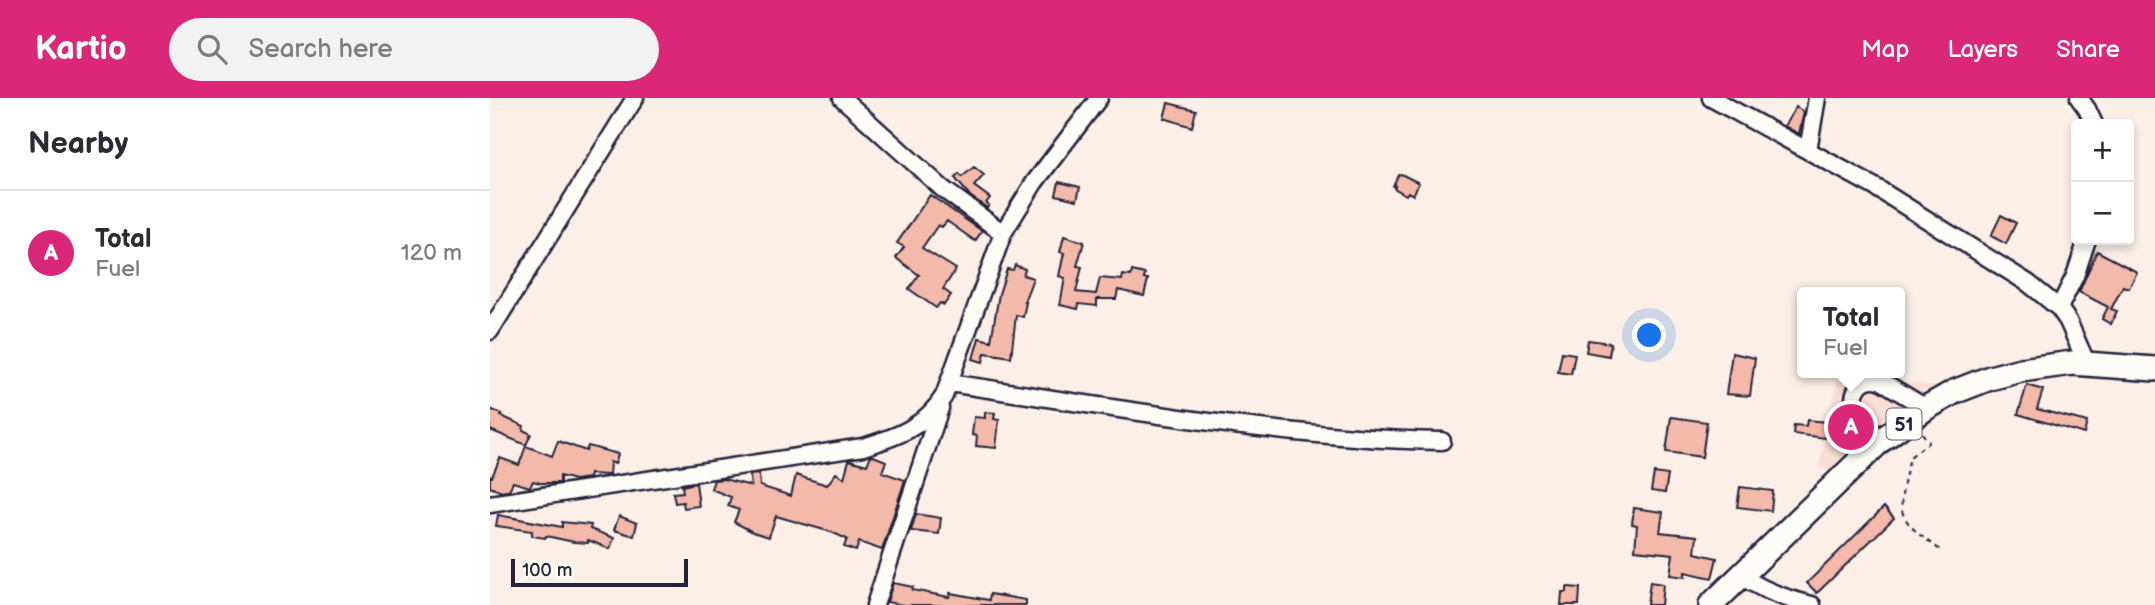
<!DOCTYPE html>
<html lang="en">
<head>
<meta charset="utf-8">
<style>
	:root { --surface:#fff; --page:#f2f2f3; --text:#2b2b33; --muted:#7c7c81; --line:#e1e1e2; --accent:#db2777 }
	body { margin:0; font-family:"Balsamiq Sans",sans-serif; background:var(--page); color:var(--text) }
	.controls { position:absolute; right:21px; top:21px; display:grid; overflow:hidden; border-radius:7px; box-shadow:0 4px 10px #0003 }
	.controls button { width:63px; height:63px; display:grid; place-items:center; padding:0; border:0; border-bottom:2px solid var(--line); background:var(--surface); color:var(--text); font:35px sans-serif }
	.scale { position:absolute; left:21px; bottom:18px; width:177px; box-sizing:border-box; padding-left:7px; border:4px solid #22223b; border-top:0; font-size:19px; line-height:24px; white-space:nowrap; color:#22223b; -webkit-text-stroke:5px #fdfcf7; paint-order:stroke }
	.you { position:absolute; left:1160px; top:238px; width:24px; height:24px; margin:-18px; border:5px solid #fff; border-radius:50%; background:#1a73e8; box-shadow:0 0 0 10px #1a73e833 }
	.badge { display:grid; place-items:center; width:46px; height:46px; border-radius:50%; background:var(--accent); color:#fff; font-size:23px; font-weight:700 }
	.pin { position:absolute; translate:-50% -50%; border:4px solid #fff; box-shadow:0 2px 7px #0006 }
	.popup { position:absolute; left:1307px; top:189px; width:108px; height:91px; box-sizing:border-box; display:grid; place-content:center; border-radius:7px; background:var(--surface); filter:drop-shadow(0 2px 5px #0005); font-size:23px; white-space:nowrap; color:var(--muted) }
	.popup b { font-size:26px; color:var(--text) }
	.popup::after { content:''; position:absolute; left:50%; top:100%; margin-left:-14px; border:14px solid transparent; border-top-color:var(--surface) }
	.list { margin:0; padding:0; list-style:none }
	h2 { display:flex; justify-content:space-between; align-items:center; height:91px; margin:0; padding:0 28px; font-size:30px }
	h2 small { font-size:23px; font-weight:400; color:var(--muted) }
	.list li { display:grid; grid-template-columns:46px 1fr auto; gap:21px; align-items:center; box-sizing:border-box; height:126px; padding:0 28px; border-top:2px solid var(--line) }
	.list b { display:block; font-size:26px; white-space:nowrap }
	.list p { margin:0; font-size:23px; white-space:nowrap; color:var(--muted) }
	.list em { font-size:23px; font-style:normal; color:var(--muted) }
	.icon { flex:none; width:38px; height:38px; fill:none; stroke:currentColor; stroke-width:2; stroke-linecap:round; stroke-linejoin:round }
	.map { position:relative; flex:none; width:1665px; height:507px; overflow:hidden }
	header { display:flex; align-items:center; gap:42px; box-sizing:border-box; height:98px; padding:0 35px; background:var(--accent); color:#fff }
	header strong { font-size:33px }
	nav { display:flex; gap:38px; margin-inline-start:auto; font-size:24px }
	.search { width:490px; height:63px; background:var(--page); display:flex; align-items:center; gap:18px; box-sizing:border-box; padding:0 24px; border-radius:38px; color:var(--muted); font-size:26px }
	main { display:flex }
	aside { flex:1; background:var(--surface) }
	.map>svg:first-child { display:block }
	.built { fill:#f9dfd6 }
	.building { fill:#f3baab; stroke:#22223b; stroke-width:2 }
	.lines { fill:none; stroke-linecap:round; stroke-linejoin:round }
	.minor-casing { stroke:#22223b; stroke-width:21 }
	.highway-casing { stroke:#22223b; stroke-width:28 }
	.path { stroke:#22223b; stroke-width:2; stroke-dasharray:5 5; stroke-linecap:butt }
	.minor { stroke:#fdfcf7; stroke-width:16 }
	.highway { stroke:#fdfcf7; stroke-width:23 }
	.labels { text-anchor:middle; stroke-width:6; stroke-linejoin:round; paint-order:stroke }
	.shield { fill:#fdfcf7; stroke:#646373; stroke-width:2 }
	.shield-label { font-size:19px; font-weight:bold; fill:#22223b }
</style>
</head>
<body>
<header>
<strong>Kartio</strong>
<div class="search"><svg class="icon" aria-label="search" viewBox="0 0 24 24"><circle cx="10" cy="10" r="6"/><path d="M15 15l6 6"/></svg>Search here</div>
<nav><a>Map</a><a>Layers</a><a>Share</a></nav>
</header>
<main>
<aside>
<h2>Nearby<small></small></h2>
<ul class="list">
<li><span class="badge">A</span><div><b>Total</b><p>Fuel</p></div><em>120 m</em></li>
</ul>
</aside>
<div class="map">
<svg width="1665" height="507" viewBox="0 0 1665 507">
	<rect width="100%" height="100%" fill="#fbefe8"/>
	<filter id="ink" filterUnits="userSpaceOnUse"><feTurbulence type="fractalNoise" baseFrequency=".0143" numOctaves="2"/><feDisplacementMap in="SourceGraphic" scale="14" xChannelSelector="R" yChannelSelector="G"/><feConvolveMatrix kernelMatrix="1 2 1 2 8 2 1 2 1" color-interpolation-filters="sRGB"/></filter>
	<g filter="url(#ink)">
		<path class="built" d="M 1349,275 L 1444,288 L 1410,308 L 1361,349 L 1341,372 L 1329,370 Z"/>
		<path class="building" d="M 678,5 L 706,12 L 702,29 L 674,20 Z
			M 1306,9 L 1314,14 L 1309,36 L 1294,28 Z
			M 484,69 L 494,77 L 484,88 L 500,100 L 496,105 L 499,107 L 497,110 L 480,98 L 465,80 L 469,76 L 472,79 Z
			M 911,76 L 929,85 L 923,97 L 918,94 L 916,97 L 904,90 L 905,88 L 903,88 L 908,77 Z
			M 569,84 L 590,89 L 587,102 L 566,97 Z
			M 440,97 L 492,133 L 485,143 L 457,123 L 452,129 L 448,127 L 432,150 L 466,171 L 453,191 L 461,197 L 454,207 L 450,205 L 446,210 L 419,191 L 429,177 L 406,160 L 414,149 L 407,145 Z
			M 1511,117 L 1526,125 L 1516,146 L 1501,138 Z
			M 574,138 L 594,144 L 587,168 L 592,169 L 586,194 L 606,196 L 610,180 L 632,182 L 633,177 L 641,178 L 642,173 L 655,176 L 654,181 L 658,181 L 654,198 L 628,192 L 626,201 L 607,201 L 607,208 L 589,206 L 588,211 L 570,207 L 575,180 L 569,178 L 574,155 L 570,154 Z
			M 1607,153 L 1647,174 L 1639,190 L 1633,188 L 1621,211 L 1627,213 L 1621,226 L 1612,221 L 1618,209 L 1589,194 Z
			M 525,167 L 535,171 L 533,177 L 543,180 L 534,204 L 536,204 L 533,219 L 526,217 L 521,259 L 495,255 L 493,264 L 483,261 L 489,240 L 501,243 L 509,196 L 517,171 L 523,172 Z
			M 1098,242 L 1121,245 L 1119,258 L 1096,254 Z
			M 1072,254 L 1085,256 L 1081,276 L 1068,274 Z
			M 1242,255 L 1265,260 L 1260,298 L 1236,296 Z
			M 1537,287 L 1553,292 L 1547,311 L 1597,324 L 1594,336 L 1528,316 Z
			M 0,311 L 12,316 L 11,318 L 34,328 L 33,332 L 41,336 L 36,347 L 0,332 Z
			M 495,314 L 505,315 L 504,321 L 509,322 L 506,350 L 486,348 L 487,338 L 482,337 L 484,319 L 495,320 Z
			M 1181,319 L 1217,324 L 1212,359 L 1176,354 Z
			M 1317,322 L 1337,324 L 1335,340 L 1303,336 L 1304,327 L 1316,328 Z
			M 68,343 L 96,353 L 98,348 L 128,356 L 125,366 L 120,364 L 119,377 L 100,376 L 99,380 L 85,382 L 70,378 L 70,385 L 50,385 L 43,383 L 40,389 L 23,384 L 19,392 L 12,394 L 0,389 L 0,378 L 2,379 L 10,360 L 29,367 L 36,348 L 62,358 Z
			M 381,357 L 396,363 L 392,374 L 415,382 L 392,452 L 369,444 L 366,453 L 354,449 L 357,441 L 341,434 L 286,418 L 279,439 L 263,434 L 244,424 L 249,412 L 238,408 L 241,399 L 221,391 L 224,382 L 234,381 L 261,388 L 260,377 L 269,376 L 270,388 L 301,398 L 306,377 L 337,387 L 346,375 L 354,380 L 359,362 L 377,367 Z
			M 1164,375 L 1178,377 L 1175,395 L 1161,393 Z
			M 206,385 L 209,408 L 194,410 L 193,404 L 185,405 L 183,395 L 193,394 L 192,388 Z
			M 1250,389 L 1283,393 L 1281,413 L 1247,409 Z
			M 1394,409 L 1404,420 L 1327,495 L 1317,485 Z
			M 1144,410 L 1173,414 L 1170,434 L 1207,438 L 1205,455 L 1227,460 L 1222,480 L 1195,474 L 1195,479 L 1180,477 L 1183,456 L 1145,452 L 1147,427 L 1142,426 Z
			M 426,416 L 451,420 L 449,436 L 421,433 Z
			M 8,417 L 72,429 L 72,424 L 101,427 L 100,431 L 124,440 L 120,451 L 98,442 L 98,445 L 84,444 L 56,438 L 55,440 L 42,438 L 42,433 L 6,428 Z
			M 129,418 L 147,425 L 144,438 L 124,432 Z
			M 1160,484 L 1173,486 L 1171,507 L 1157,507 Z
			M 403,485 L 423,489 L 422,492 L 459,499 L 460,495 L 499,502 L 500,496 L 536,502 L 536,507 L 413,507 L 397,504 Z
			M 1077,489 L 1090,490 L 1089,507 L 1071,507 L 1072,494 L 1077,494 Z"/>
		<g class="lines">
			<defs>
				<path id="minor" d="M 352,0 L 453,91 L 513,135
					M 1221,0 L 1385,89 L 1538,185 L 1569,210 L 1578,223 L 1596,264
					M 1589,0 L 1597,11 L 1604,26
					M 1318,52 L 1327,0
					M 1569,210 L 1585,178 L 1597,142
					M 0,233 L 145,0
					M 459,285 C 622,309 786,340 952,343
					M 1390,343 C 1378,329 1354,307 1369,288 C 1375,281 1383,280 1390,282 L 1436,310
					M 0,406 L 373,349 C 406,339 435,329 454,298 L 513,135 L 544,85 L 609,0
					M 1251,478 C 1274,493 1295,501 1322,507
					M 385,507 L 450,310"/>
				<path id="highway" d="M 1221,507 L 1390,343 L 1436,310 L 1464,294 L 1500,280 L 1531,272 L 1582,265 L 1665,271"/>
			</defs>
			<use href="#minor" class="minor-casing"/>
			<use href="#highway" class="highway-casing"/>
			<path class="path" d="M 1432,335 L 1439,344 L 1420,359 C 1417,372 1408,404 1413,416 C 1420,432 1437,442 1450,452"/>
			<use href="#minor" class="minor"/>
			<use href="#highway" class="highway"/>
		</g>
	</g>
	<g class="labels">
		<rect class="shield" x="1396.5" y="310.5" width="35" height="31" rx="5"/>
		<g class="shield-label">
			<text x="1414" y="333">51</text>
		</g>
	</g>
</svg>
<div class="controls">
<button>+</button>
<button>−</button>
</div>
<div class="scale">100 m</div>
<div class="you"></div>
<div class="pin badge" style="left:1361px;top:329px">A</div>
<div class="popup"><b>Total</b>Fuel</div>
</div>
</main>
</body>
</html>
